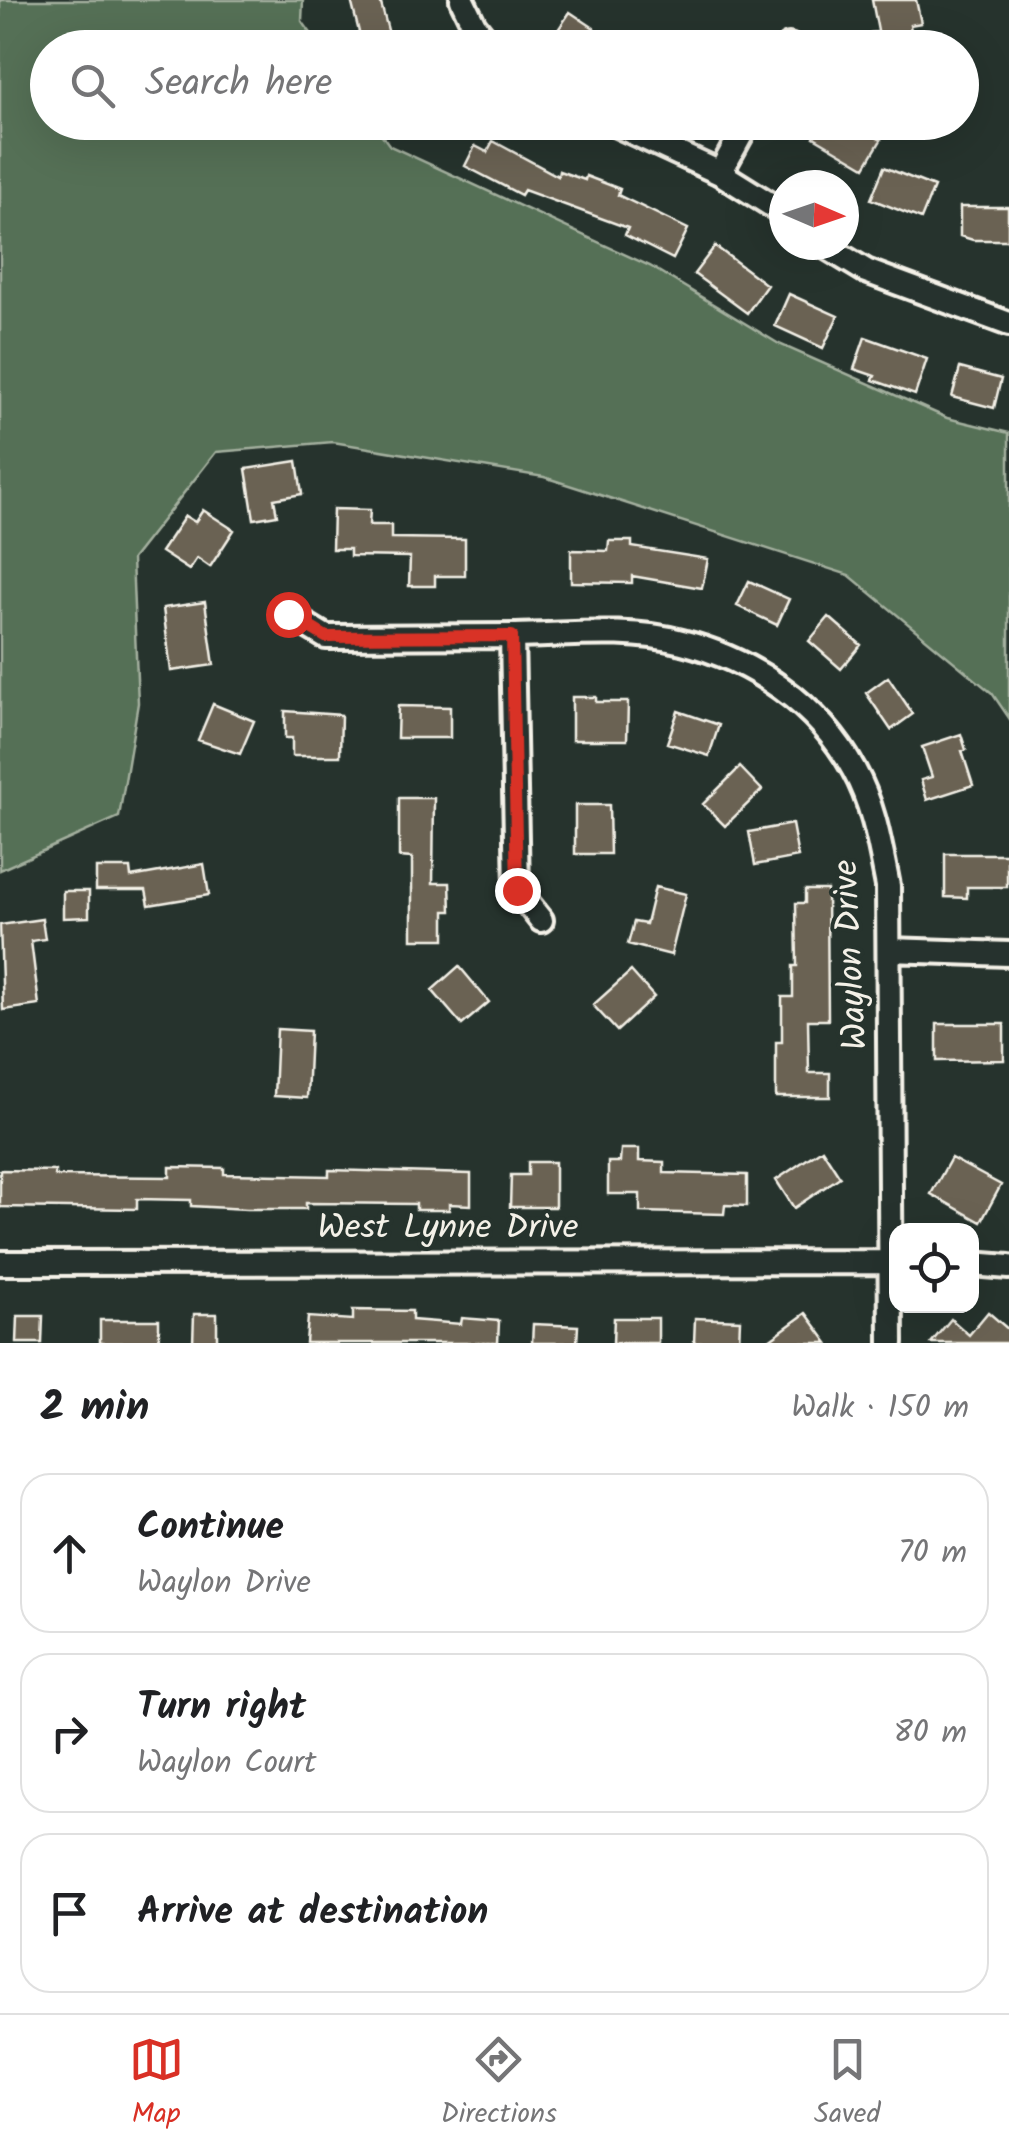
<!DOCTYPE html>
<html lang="en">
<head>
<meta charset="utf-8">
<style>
	:root { --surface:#fff; --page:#f2f2f2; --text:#202124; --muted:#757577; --line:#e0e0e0; --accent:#d93025 }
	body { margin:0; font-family:Kalam,sans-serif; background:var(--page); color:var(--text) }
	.controls { position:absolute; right:30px; bottom:30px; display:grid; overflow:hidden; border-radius:20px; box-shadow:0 10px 40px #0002 }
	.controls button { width:90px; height:90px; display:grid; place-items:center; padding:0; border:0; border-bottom:2px solid var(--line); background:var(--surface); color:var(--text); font:50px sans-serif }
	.compass { position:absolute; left:769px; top:170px; width:90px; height:90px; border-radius:50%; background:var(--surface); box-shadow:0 10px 40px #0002; rotate:92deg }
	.stop { position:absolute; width:30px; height:30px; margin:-22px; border:8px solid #d93025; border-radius:50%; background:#fff }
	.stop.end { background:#d93025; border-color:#fff; box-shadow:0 2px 10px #0008 }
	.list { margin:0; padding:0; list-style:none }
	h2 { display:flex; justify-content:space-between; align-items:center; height:130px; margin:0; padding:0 40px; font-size:42px }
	h2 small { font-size:32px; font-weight:400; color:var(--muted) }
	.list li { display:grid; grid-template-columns:65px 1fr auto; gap:30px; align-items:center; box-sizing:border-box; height:160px; margin:0 20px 20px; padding:0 20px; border:2px solid var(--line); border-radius:30px }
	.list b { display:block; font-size:38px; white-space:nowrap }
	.list p { margin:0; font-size:32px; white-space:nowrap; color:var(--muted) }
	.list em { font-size:32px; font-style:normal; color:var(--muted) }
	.icon { flex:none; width:55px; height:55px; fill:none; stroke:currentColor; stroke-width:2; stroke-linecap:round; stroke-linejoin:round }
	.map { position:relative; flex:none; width:1009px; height:1343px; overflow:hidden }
	.search { position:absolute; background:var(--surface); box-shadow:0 10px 40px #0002; left:30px; right:30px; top:30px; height:110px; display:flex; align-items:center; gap:25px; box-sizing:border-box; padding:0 35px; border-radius:55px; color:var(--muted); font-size:38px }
	.sheet { height:670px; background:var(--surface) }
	nav { display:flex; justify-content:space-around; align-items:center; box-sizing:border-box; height:140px; border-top:2px solid var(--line); background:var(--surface); font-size:28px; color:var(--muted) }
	nav a { display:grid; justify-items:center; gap:5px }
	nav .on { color:var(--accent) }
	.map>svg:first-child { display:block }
	.green { fill:#556f56; stroke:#a4b09f; stroke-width:2.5 }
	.building { fill:#6a6252; stroke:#f4f1e8; stroke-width:2.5 }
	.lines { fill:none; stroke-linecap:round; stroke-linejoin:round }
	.minor-casing { stroke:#f4f1e8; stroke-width:30 }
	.minor { stroke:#26332d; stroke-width:22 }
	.route { stroke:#d93025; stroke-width:12 }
	.labels { text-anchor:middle; stroke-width:8; stroke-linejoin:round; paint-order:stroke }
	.street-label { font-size:35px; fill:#f4f1e8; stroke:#26332d }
</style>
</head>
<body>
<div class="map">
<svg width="1009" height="1343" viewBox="0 0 1009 1343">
	<rect width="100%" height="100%" fill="#26332d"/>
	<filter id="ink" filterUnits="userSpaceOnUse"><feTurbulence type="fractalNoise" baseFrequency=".01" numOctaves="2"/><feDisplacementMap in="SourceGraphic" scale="20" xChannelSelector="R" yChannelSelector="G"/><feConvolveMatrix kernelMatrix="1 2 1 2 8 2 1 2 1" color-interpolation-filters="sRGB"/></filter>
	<g filter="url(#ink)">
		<path class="green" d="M 0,0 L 303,0 L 302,21 L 321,47 L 48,48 L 48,122 L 373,123 L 390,146 L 650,266 L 779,344 L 947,418 L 1009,433 L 1009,718 L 992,693 L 849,575 L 544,477 L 333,442 L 216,452 L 132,559 L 138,703 L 119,817 L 0,870 Z"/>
		<path class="building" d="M 351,0 L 380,0 L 389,34 L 381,36 L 384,48 L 363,48 Z
			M 872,0 L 916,0 L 921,23 L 910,25 L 914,48 L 873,48 L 870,33 L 878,31 Z
			M 570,12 L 594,28 L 583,46 L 558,30 Z
			M 822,122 L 852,122 L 881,140 L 865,167 L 814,137 Z
			M 493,141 L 558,176 L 559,171 L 585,180 L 586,176 L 620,189 L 618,195 L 688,229 L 673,259 L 625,235 L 628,228 L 524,190 L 521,195 L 465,166 L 475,146 L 487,152 Z
			M 884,167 L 934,187 L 921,219 L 871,199 Z
			M 960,207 L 1008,207 L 1008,240 L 973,240 L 960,236 Z
			M 715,246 L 767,285 L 747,313 L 694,274 Z
			M 789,294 L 838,316 L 823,348 L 775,326 Z
			M 865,337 L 927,359 L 915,395 L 873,380 L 875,376 L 854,369 Z
			M 960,368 L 1001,379 L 994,408 L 952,397 Z
			M 297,461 L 302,494 L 274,499 L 277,515 L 254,519 L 246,469 Z
			M 333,509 L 370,510 L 369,525 L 391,525 L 391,538 L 465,539 L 465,576 L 435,576 L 435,586 L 409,586 L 410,557 L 350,556 L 350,549 L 332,549 Z
			M 203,510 L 234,530 L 210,567 L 197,558 L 189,570 L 161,552 L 185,516 L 195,522 Z
			M 609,541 L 632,541 L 632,547 L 708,559 L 702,588 L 632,576 L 632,583 L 571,582 L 571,550 L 608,551 Z
			M 749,581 L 789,599 L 777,625 L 737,606 Z
			M 205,602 L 214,665 L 171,671 L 163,608 Z
			M 829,617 L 861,645 L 841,669 L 809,641 Z
			M 888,677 L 913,714 L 891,730 L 866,693 Z
			M 572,697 L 596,697 L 596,702 L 628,702 L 627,740 L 572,740 Z
			M 213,704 L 254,721 L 240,754 L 198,740 Z
			M 398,706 L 450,707 L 450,738 L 397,738 Z
			M 285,711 L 341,715 L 340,756 L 292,756 L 292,738 L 285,738 Z
			M 678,711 L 719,725 L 709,756 L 667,743 Z
			M 961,734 L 966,750 L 962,751 L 973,785 L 927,800 L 921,780 L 932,777 L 922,747 Z
			M 740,767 L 762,790 L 725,826 L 703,804 Z
			M 399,798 L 434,798 L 433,883 L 450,883 L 451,911 L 445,911 L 445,939 L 412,939 L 412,858 L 399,857 Z
			M 575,805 L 609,805 L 610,854 L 575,854 Z
			M 792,824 L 798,857 L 755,865 L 749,832 Z
			M 945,854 L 1007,854 L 1007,887 L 967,887 L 967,898 L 945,897 Z
			M 204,864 L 209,895 L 149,905 L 146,890 L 96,890 L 96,868 L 130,868 L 131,877 Z
			M 655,887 L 686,894 L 671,955 L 628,944 L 634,922 L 646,924 Z
			M 805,890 L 827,890 L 828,1020 L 808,1020 L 809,1073 L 830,1073 L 830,1097 L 776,1097 L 776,1042 L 782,1042 L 782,997 L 793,997 L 793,966 L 797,966 L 796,903 L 805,903 Z
			M 63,891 L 89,891 L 89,917 L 63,918 Z
			M 42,919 L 45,939 L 31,941 L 39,1005 L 3,1010 L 0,925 Z
			M 459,966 L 489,1002 L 462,1025 L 432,990 Z
			M 631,971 L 654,997 L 617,1031 L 593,1005 Z
			M 937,1024 L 1004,1024 L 1004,1060 L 937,1061 Z
			M 277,1029 L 310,1031 L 307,1098 L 274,1096 Z
			M 621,1149 L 639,1149 L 639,1161 L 664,1162 L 664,1173 L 747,1175 L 747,1206 L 725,1205 L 724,1214 L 640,1212 L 640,1194 L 608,1194 L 608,1162 L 620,1162 Z
			M 822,1149 L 840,1177 L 794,1208 L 776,1180 Z
			M 951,1158 L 1001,1185 L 981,1222 L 931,1194 Z
			M 528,1162 L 555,1162 L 555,1207 L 510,1207 L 511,1175 L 528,1175 Z
			M 170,1167 L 224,1168 L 224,1174 L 329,1176 L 329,1170 L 471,1174 L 471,1205 L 449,1204 L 449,1210 L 416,1210 L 416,1204 L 306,1203 L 306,1209 L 247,1209 L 191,1206 L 191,1200 L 137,1199 L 137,1209 L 0,1207 L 0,1170 L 55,1171 L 55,1176 L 170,1177 Z
			M 353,1310 L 412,1311 L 412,1320 L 461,1324 L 462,1318 L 499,1321 L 498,1343 L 306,1343 L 308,1317 L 353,1320 Z
			M 988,1312 L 1009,1330 L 1009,1343 L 931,1343 L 951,1319 L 969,1335 Z
			M 806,1313 L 828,1343 L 765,1343 Z
			M 194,1314 L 217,1314 L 217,1343 L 193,1343 Z
			M 18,1316 L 43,1316 L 42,1343 L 17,1343 Z
			M 614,1318 L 658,1318 L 658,1343 L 613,1343 Z
			M 695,1318 L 740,1320 L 739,1343 L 694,1343 Z
			M 100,1320 L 159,1320 L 159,1343 L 100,1343 Z
			M 533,1324 L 578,1326 L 577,1343 L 532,1343 Z"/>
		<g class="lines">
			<defs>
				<path id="minor" d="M 462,0 L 474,25 L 492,48
					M 788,48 L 789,46
					M 610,122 L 720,173 L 784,213
					M 720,173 L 748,122
					M 823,245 L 866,271 L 1009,324
					M 288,614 L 326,637 C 389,637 452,636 516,636 C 570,635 630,628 682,642 C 753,660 819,705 854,770 C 874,806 880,846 888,886 L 891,1343
					M 512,636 L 517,890 L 541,920
					M 889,950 L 1009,954
					M 0,1263 L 896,1262
					M 972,1264 L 1009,1267"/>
			</defs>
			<use href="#minor" class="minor-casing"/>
			<use href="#minor" class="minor"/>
		</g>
	</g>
	<g class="lines" filter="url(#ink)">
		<path class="route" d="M 288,614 L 326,637 L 512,636 L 517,890"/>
	</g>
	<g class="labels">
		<g class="street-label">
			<text transform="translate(849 955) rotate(-93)" y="12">Waylon Drive</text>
			<text x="448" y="1238">West Lynne Drive</text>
		</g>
	</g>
</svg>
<div class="controls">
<button><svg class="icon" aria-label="locate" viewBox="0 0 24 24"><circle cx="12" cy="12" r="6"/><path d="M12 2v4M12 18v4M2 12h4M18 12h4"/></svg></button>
</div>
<svg class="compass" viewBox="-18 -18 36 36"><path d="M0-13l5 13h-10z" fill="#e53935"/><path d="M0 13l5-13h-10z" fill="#757577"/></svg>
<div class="stop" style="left:288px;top:614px"></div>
<div class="stop end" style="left:517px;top:890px"></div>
<div class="search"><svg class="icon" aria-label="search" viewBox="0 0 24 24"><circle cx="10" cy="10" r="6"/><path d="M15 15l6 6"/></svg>Search here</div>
</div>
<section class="sheet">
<h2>2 min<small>Walk · 150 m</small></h2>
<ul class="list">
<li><svg class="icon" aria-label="ahead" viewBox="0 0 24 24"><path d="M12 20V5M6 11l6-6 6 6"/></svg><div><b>Continue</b><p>Waylon Drive</p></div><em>70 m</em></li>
<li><svg class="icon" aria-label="right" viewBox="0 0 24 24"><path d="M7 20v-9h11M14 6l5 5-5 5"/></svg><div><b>Turn right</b><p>Waylon Court</p></div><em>80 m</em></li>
<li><svg class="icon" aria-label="arrive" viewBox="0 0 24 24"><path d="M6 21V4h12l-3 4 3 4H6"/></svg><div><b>Arrive at destination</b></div></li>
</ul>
</section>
<nav>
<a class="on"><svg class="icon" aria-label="map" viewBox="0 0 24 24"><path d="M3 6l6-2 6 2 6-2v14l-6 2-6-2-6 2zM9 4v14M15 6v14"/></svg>Map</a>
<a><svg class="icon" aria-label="directions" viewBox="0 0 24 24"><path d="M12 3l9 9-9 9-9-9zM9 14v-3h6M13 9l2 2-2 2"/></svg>Directions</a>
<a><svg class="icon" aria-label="saved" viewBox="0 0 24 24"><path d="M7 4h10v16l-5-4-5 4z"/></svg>Saved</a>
</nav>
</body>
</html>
